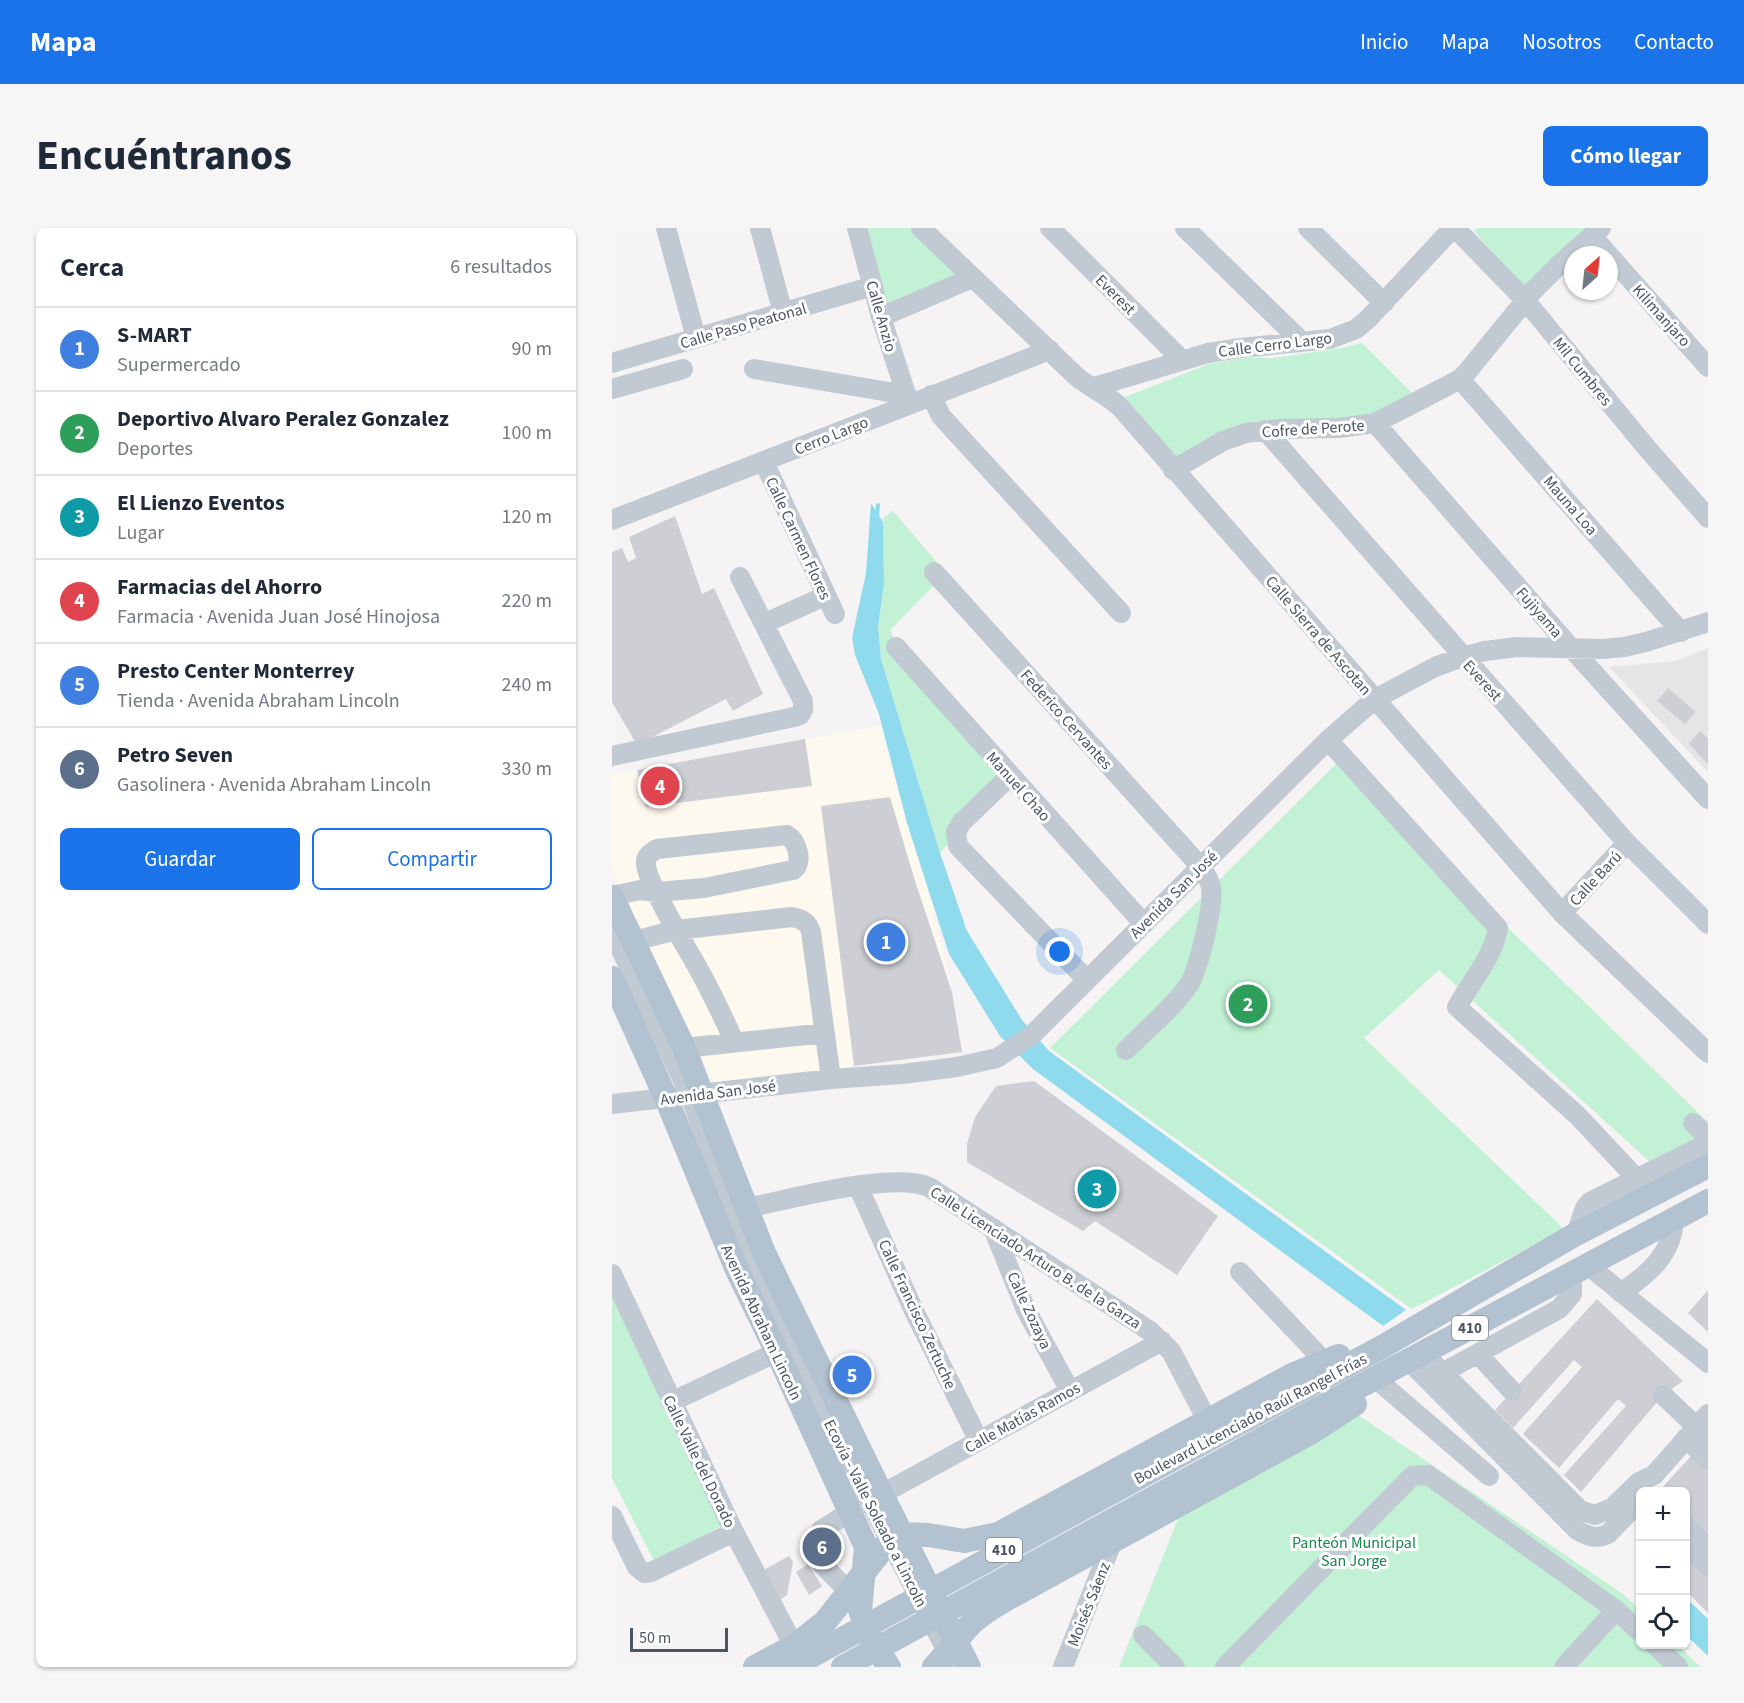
<!DOCTYPE html>
<html lang="es">
<head>
<meta charset="utf-8">
<style>
	:root { --surface:#fff; --page:#f6f6f7; --text:#1f2937; --muted:#747a83; --line:#e0e1e3; --accent:#1a73e8 }
	body { margin:0; font-family:"Source Sans 3",sans-serif; background:var(--page); color:var(--text) }
	.controls { position:absolute; right:18px; bottom:18px; display:grid; overflow:hidden; border-radius:9px; box-shadow:0 2px 4px #0004 }
	.controls button { width:54px; height:54px; display:grid; place-items:center; padding:0; border:0; border-bottom:2px solid var(--line); background:var(--surface); color:var(--text); font:30px sans-serif }
	.compass { position:absolute; left:952px; top:18px; width:54px; height:54px; border-radius:50%; background:var(--surface); box-shadow:0 2px 4px #0004; rotate:27deg }
	.scale { position:absolute; left:18px; bottom:15px; width:98px; box-sizing:border-box; padding-left:6px; border:3px solid #4a5661; border-top:0; font-size:16px; line-height:21px; white-space:nowrap; color:#4a5661; -webkit-text-stroke:4px #fff; paint-order:stroke }
	.you { position:absolute; left:448px; top:724px; width:21px; height:21px; margin:-15px; border:4px solid #fff; border-radius:50%; background:#1a73e8; box-shadow:0 0 0 9px #1a73e833 }
	.badge { display:grid; place-items:center; width:39px; height:39px; border-radius:50%; background:var(--accent); color:#fff; font-size:20px; font-weight:700 }
	.pin { position:absolute; translate:-50% -50%; border:3px solid #fff; box-shadow:0 2px 6px #0006 }
	.list { margin:0; padding:0; list-style:none }
	h2 { display:flex; justify-content:space-between; align-items:center; height:78px; margin:0; padding:0 24px; font-size:26px }
	h2 small { font-size:20px; font-weight:400; color:var(--muted) }
	.list li { display:grid; grid-template-columns:39px 1fr auto; gap:18px; align-items:center; box-sizing:border-box; height:84px; padding:0 24px; border-top:2px solid var(--line) }
	.list b { display:block; font-size:22px; white-space:nowrap }
	.list p { margin:0; font-size:20px; white-space:nowrap; color:var(--muted) }
	.list em { font-size:20px; font-style:normal; color:var(--muted) }
	.actions { display:flex; gap:12px; padding:18px 24px }
	.actions a { flex:1; padding:14px 0; border:2px solid var(--accent); border-radius:9px; text-align:center; font-size:21px; color:var(--accent) }
	.actions .main { background:var(--accent); color:#fff }
	.icon { flex:none; width:33px; height:33px; fill:none; stroke:currentColor; stroke-width:2; stroke-linecap:round; stroke-linejoin:round }
	.map { position:relative; flex:none; width:1096px; height:1439px; overflow:hidden; border-radius:9px }
	header { display:flex; align-items:center; gap:36px; box-sizing:border-box; height:84px; padding:0 30px; background:var(--accent); color:#fff }
	header strong { font-size:28px }
	nav { display:flex; gap:33px; margin-inline-start:auto; font-size:21px }
	.intro { display:flex; align-items:center; justify-content:space-between; box-sizing:border-box; height:144px; padding:0 36px }
	h1 { margin:0; font-size:42px }
	.button { padding:15px 27px; border-radius:9px; background:var(--accent); color:#fff; font-size:21px; font-weight:700 }
	main { display:flex; gap:36px; padding:0 36px }
	aside { flex:1; background:var(--surface); border-radius:9px; box-shadow:0 2px 4px #0004 }
	.map>svg:first-child { display:block }
	.commercial { fill:#fdf9ef }
	.education { fill:#e6e4e5 }
	.green { fill:#c3f1d5 }
	.water { fill:#90daee }
	.lines { fill:none; stroke-linecap:round; stroke-linejoin:round }
	.stream { stroke:#90daee; stroke-width:4 }
	.building { fill:#cdcfd5 }
	.minor { stroke:#c1cad2; stroke-width:20 }
	.major { stroke:#b3c2d1; stroke-width:24 }
	.labels { text-anchor:middle; stroke-width:6; stroke-linejoin:round; paint-order:stroke }
	.shield { fill:#fff; stroke:#808990; stroke-width:1.5 }
	.shield-label { font-size:15px; font-weight:bold; fill:#4a5661 }
	.street-label { font-size:16px; fill:#4a5661; stroke:#fff }
	.park-label { font-size:16px; fill:#17864f; stroke:#fff }
</style>
</head>
<body>
<header>
<strong>Mapa</strong>
<nav><a>Inicio</a><a>Mapa</a><a>Nosotros</a><a>Contacto</a></nav>
</header>
<div class="intro"><h1>Encuéntranos</h1><a class="button">Cómo llegar</a></div>
<main>
<aside>
<h2>Cerca<small>6 resultados</small></h2>
<ul class="list">
<li><span class="badge" style="background:#3f7fe0">1</span><div><b>S-MART</b><p>Supermercado</p></div><em>90 m</em></li>
<li><span class="badge" style="background:#2e9e5b">2</span><div><b>Deportivo Alvaro Peralez Gonzalez</b><p>Deportes</p></div><em>100 m</em></li>
<li><span class="badge" style="background:#0f9aa8">3</span><div><b>El Lienzo Eventos</b><p>Lugar</p></div><em>120 m</em></li>
<li><span class="badge" style="background:#e0444e">4</span><div><b>Farmacias del Ahorro</b><p>Farmacia · Avenida Juan José Hinojosa</p></div><em>220 m</em></li>
<li><span class="badge" style="background:#3f7fe0">5</span><div><b>Presto Center Monterrey</b><p>Tienda · Avenida Abraham Lincoln</p></div><em>240 m</em></li>
<li><span class="badge" style="background:#5c6f8a">6</span><div><b>Petro Seven</b><p>Gasolinera · Avenida Abraham Lincoln</p></div><em>330 m</em></li>
</ul>
<div class="actions"><a class="main">Guardar</a><a>Compartir</a></div>
</aside>
<div class="map">
<svg width="1096" height="1439" viewBox="0 0 1096 1439">
	<rect width="100%" height="100%" fill="#f5f3f3"/>
	<path class="commercial" d="M 268,498 L 320,680 L 339,756 L 350,824 L 103,857 L 0,642 L 0,546 L 63,536 Z"/>
	<path class="education" d="M 1096,420 L 1096,544 L 997,439 L 1064,433 Z"/>
	<path class="green" d="M 250,0 L 301,0 L 352,51 L 275,81 Z
		M 865,0 L 983,0 L 912,62 L 862,3 Z
		M 750,115 L 804,169 L 745,194 L 630,197 L 566,235 L 513,169 L 597,136 L 632,130 L 661,130 L 730,120 Z
		M 281,283 L 334,345 L 278,402 L 285,416 L 393,548 L 328,625 L 269,431 L 266,398 L 272,357 L 271,290 Z
		M 738,522 L 899,703 L 1096,894 L 1096,905 L 1039,935 L 827,742 L 752,810 L 952,1001 L 800,1081 L 438,820 Z
		M 0,1069 L 109,1298 L 43,1335 L 0,1250 Z
		M 746,1187 L 1011,1366 L 1028,1382 L 1028,1416 L 1065,1417 L 1089,1439 L 507,1439 L 566,1291 Z"/>
	<path class="water" d="M 259,275 L 271,294 L 272,357 L 266,398 L 269,431 L 328,625 L 355,703 L 410,792 L 437,823 L 794,1082 L 771,1098 L 421,841 L 388,808 L 337,726 L 295,595 L 267,486 L 243,427 L 240,410 L 254,345 Z
		M 1074,1370 L 1096,1391 L 1096,1428 L 1074,1407 Z"/>
	<g class="lines">
		<path class="stream" d="M 265,289 L 266,277"/>
	</g>
	<path class="building" d="M 63,288 L 90,366 L 102,360 L 151,466 L 121,483 L 114,471 L 25,517 L 0,474 L 0,324 L 10,320 L 16,334 L 24,330 L 17,309 Z
		M 1056,460 L 1084,484 L 1073,496 L 1045,473 Z
		M 1088,503 L 1096,510 L 1096,536 L 1077,516 Z
		M 193,511 L 200,558 L 34,579 L 25,542 Z
		M 278,569 L 303,653 L 340,764 L 350,824 L 242,838 L 209,578 Z
		M 422,853 L 606,988 L 565,1047 L 483,993 L 471,1003 L 355,934 L 355,916 L 363,889 L 384,858 Z
		M 1096,1062 L 1096,1104 L 1076,1085 Z
		M 985,1071 L 1071,1153 L 1051,1167 L 969,1264 L 952,1247 L 1014,1178 L 1006,1171 L 947,1240 L 911,1206 L 970,1139 L 962,1132 L 901,1200 L 883,1182 Z
		M 1081,1226 L 1096,1241 L 1096,1313 L 1074,1291 L 1074,1264 L 1046,1264 Z
		M 197,1310 L 224,1312 L 223,1328 L 196,1326 Z
		M 1074,1325 L 1096,1346 L 1096,1385 L 1074,1363 Z
		M 177,1328 L 181,1334 L 175,1367 L 168,1372 L 150,1343 Z
		M 196,1336 L 210,1358 L 197,1367 L 184,1344 Z"/>
	<g class="lines">
		<path class="minor" d="M 54,0 L 84,110
			M 148,0 L 171,85
			M 245,0 L 269,89 L 297,175
			M 309,0 L 465,149 C 480,161 496,167 509,180 L 950,685 L 1096,825
			M 438,0 L 570,132
			M 573,0 L 689,113
			M 696,0 L 772,75
			M 843,0 L 913,72 L 1034,219 L 1096,290
			M 980,8 L 1096,139
			M 269,89 L 360,50
			M 0,135 L 261,58
			M 142,141 L 277,164 L 294,165
			M 848,151 L 1069,404
			M 482,159 L 596,125 L 629,120 L 718,111 L 744,101 L 756,91 L 841,0
			M 0,161 L 71,141
			M 319,167 L 329,188 L 509,385
			M 763,195 L 960,421 L 1096,571
			M 653,202 L 1015,615 L 1096,696
			M 152,234 L 223,386
			M 561,242 L 611,213 L 634,205 L 666,201 L 727,200 L 763,195 L 833,159 L 848,151 L 855,144 L 921,63 L 951,33 L 989,0
			M 0,292 L 438,122
			M 322,344 L 588,638 C 593,645 597,650 599,659 C 602,678 587,741 576,758 C 561,780 533,803 514,822
			M 153,395 L 213,368
			M 284,419 L 532,696
			M 716,512 L 886,700 C 881,730 859,753 845,779 L 966,888 L 1025,951
			M 0,528 L 182,489 L 188,487 L 191,482 L 191,473 L 128,349
			M 398,548 L 350,594 L 344,604 L 346,618 L 475,752
			M 0,668 L 28,662 L 45,664 L 92,660 L 181,642 C 192,635 185,613 175,607 L 45,621 C 40,624 34,627 34,634 C 32,651 77,723 87,742 C 100,765 111,789 122,813
			M 950,685 L 1015,615
			M 0,703 L 78,867 L 114,966 L 148,1049 L 226,1212 L 343,1439
			M 22,713 L 64,702 L 180,689 C 190,691 196,694 199,704 L 219,851
			M 72,820 L 213,805
			M 0,876 L 219,851 L 291,846 L 345,839 L 385,830 L 420,807 L 716,512 L 763,471 L 823,439 L 850,429 L 873,423 L 905,419 L 991,421 L 1012,419 L 1034,414 L 1096,394
			M 1081,895 L 1096,910
			M 246,958 L 302,1083 L 367,1213
			M 134,980 C 176,972 279,943 317,959 L 538,1103 L 559,1123 L 595,1192
			M 381,1000 L 414,1082 L 458,1163
			M 964,1006 L 973,980 L 978,974 L 1096,915
			M 977,1038 L 1096,1135
			M 628,1044 L 712,1133
			M 0,1046 L 122,1304 L 182,1418
			M 1009,1065 C 1036,1046 1060,1027 1062,992
			M 810,1124 L 968,1282 L 983,1287 L 1000,1280 L 1027,1254 L 1042,1247 L 1096,1186
			M 866,1126 L 900,1163
			M 796,1132 L 965,1302 C 976,1308 983,1312 996,1306 L 1028,1273
			M 821,1150 L 947,1081 L 960,1066 L 960,1047
			M 770,1156 L 877,1248
			M 1051,1167 L 1096,1210
			M 59,1174 L 165,1124
			M 1074,1210 L 1096,1232
			M 270,1266 L 550,1113
			M 0,1288 L 25,1339 L 32,1345 L 39,1344 L 122,1304
			M 1074,1298 L 1096,1319
			M 209,1311 L 209,1302 L 238,1284
			M 1074,1317 L 1096,1338
			M 209,1327 L 209,1335 L 236,1363
			M 531,1407 L 563,1439
			M 1042,1416 L 1066,1439
			M 451,1439 L 501,1312
			M 613,1439 L 800,1248 L 816,1247 L 1004,1382 L 1028,1404
			M 952,1439 L 1004,1382"/>
		<path class="major" d="M 0,669 L 72,820 L 152,1025 L 266,1259 L 357,1439
			M 0,750 L 54,870 L 125,1042 L 165,1124 L 254,1319 L 248,1382 L 258,1410 L 277,1439
			M 290,1306 L 316,1307 L 352,1313 L 386,1306 L 680,1147 L 727,1128
			M 143,1439 L 182,1418 L 213,1394 L 272,1319 L 290,1306
			M 179,1439 L 605,1207 L 770,1119 L 964,1006 L 1096,938
			M 231,1439 L 694,1187 L 1096,973
			M 322,1439 C 336,1424 347,1407 362,1393 C 371,1385 383,1378 393,1372 L 700,1204 L 743,1176"/>
	</g>
	<g class="labels">
		<g class="shield">
			<rect x="840" y="1088" width="36" height="24" rx="4.5"/>
			<rect x="374" y="1310" width="36" height="24" rx="4.5"/>
		</g>
		<g class="shield-label">
			<text x="858" y="1105">410</text>
			<text x="392" y="1327">410</text>
		</g>
		<g class="street-label">
			<text transform="translate(504 66) rotate(45)" y="6">Everest</text>
			<text transform="translate(1050 87) rotate(48)" y="6">Kilimanjaro</text>
			<text transform="translate(270 88) rotate(74)" y="6">Calle Anzio</text>
			<text transform="translate(131 97) rotate(-16)" y="6">Calle Paso Peatonal</text>
			<text transform="translate(663 116) rotate(-7)" y="6">Calle Cerro Largo</text>
			<text transform="translate(971 143) rotate(51)" y="6">Mil Cumbres</text>
			<text transform="translate(701 200) rotate(-4)" y="6">Cofre de Perote</text>
			<text transform="translate(219 207) rotate(-22)" y="6">Cerro Largo</text>
			<text transform="translate(959 277) rotate(49)" y="6">Mauna Loa</text>
			<text transform="translate(187 310) rotate(65)" y="6">Calle Carmen Flores</text>
			<text transform="translate(928 384) rotate(49)" y="6">Fujiyama</text>
			<text transform="translate(707 407) rotate(49)" y="6">Calle Sierra de Ascotan</text>
			<text transform="translate(871 452) rotate(48)" y="6">Everest</text>
			<text transform="translate(455 491) rotate(48)" y="6">Federico Cervantes</text>
			<text transform="translate(407 558) rotate(48)" y="6">Manuel Chao</text>
			<text transform="translate(983 650) rotate(-47)" y="6">Calle Barú</text>
			<text transform="translate(561 666) rotate(-45)" y="6">Avenida San José</text>
			<text transform="translate(106 864) rotate(-7)" y="6">Avenida San José</text>
			<text transform="translate(424 1029) rotate(33)" y="6">Calle Licenciado Arturo B. de la Garza</text>
			<text transform="translate(418 1082) rotate(65)" y="6">Calle Zozaya</text>
			<text transform="translate(306 1086) rotate(65)" y="6">Calle Francisco Zertuche</text>
			<text transform="translate(150 1094) rotate(65)" y="6">Avenida Abraham Lincoln</text>
			<text transform="translate(410 1189) rotate(-29)" y="6">Calle Matías Ramos</text>
			<text transform="translate(638 1190) rotate(-28)" y="6">Boulevard Licenciado Raúl Rangel Frías</text>
			<text transform="translate(88 1233) rotate(64)" y="6">Calle Valle del Dorado</text>
			<text transform="translate(264 1285) rotate(63)" y="6">Ecovía - Valle Soleado a Lincoln</text>
			<text transform="translate(476 1376) rotate(-68)" y="6">Moisés Sáenz</text>
		</g>
		<g class="park-label">
			<text x="742" y="1320">Panteón Municipal<tspan x="742" dy="18">San Jorge</tspan></text>
		</g>
	</g>
</svg>
<div class="controls">
<button>+</button>
<button>−</button>
<button><svg class="icon" aria-label="locate" viewBox="0 0 24 24"><circle cx="12" cy="12" r="6"/><path d="M12 2v4M12 18v4M2 12h4M18 12h4"/></svg></button>
</div>
<svg class="compass" viewBox="-18 -18 36 36"><path d="M0-13l5 13h-10z" fill="#e53935"/><path d="M0 13l5-13h-10z" fill="#747a83"/></svg>
<div class="scale">50 m</div>
<div class="you"></div>
<div class="pin badge" style="left:274px;top:714px;background:#3f7fe0">1</div>
<div class="pin badge" style="left:636px;top:776px;background:#2e9e5b">2</div>
<div class="pin badge" style="left:485px;top:961px;background:#0f9aa8">3</div>
<div class="pin badge" style="left:48px;top:558px;background:#e0444e">4</div>
<div class="pin badge" style="left:240px;top:1147px;background:#3f7fe0">5</div>
<div class="pin badge" style="left:210px;top:1319px;background:#5c6f8a">6</div>
</div>
</main>
</body>
</html>
